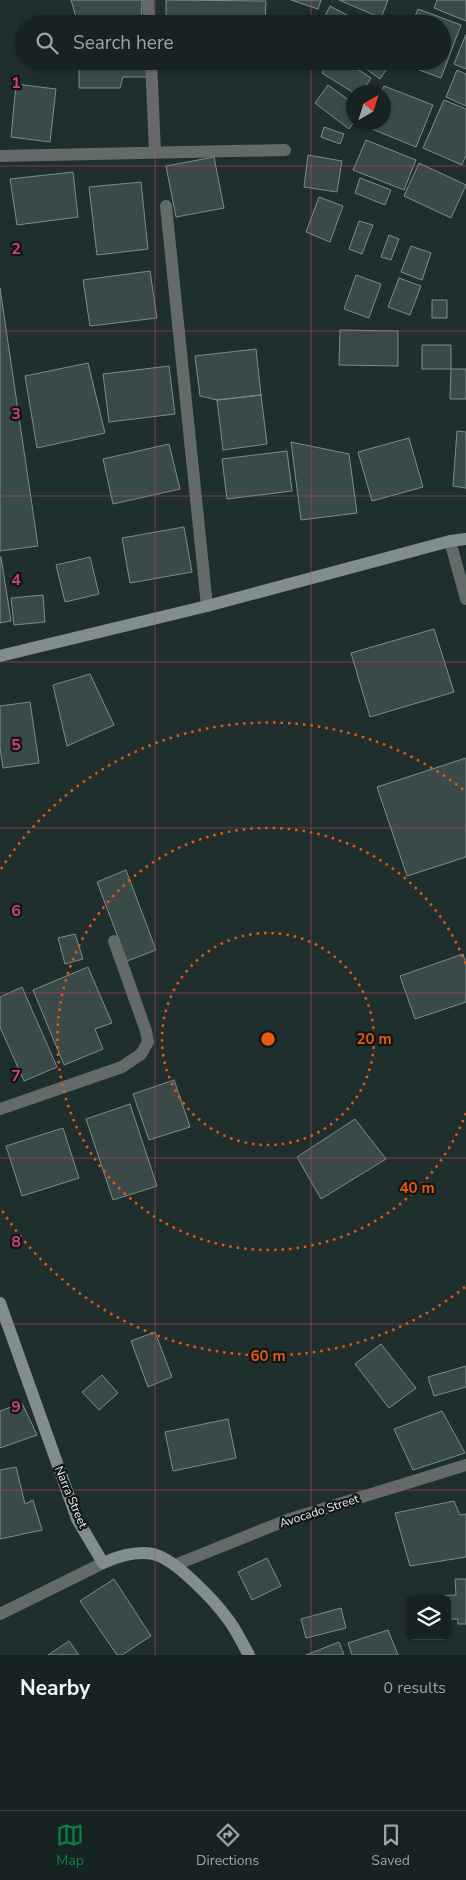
<!DOCTYPE html>
<html lang="en">
<head>
<meta charset="utf-8">
<style>
	:root { --surface:#172322; --page:#202b2a; --text:#f1f3f6; --muted:#9ea4a5; --line:#364040; --accent:#0b8043 }
	body { margin:0; font-family:"Nunito Sans",sans-serif; background:var(--page); color:var(--text) }
	.controls { position:absolute; right:15px; bottom:15px; display:grid; overflow:hidden; border-radius:8px; box-shadow:0 1px 4px #0004 }
	.controls button { width:45px; height:45px; display:grid; place-items:center; padding:0; border:0; border-bottom:1px solid var(--line); background:var(--surface); color:var(--text); font:25px sans-serif }
	.compass { position:absolute; left:346px; top:85px; width:45px; height:45px; border-radius:50%; background:var(--surface); box-shadow:0 1px 4px #0004; rotate:39deg }
	.list { margin:0; padding:0; list-style:none }
	h2 { display:flex; justify-content:space-between; align-items:center; height:65px; margin:0; padding:0 20px; font-size:21px }
	h2 small { font-size:16px; font-weight:400; color:var(--muted) }
	.icon { flex:none; width:28px; height:28px; fill:none; stroke:currentColor; stroke-width:2; stroke-linecap:round; stroke-linejoin:round }
	.map { position:relative; flex:none; width:466px; height:1655px; overflow:hidden }
	.search { position:absolute; background:var(--surface); box-shadow:0 1px 4px #0004; left:15px; right:15px; top:15px; height:55px; display:flex; align-items:center; gap:12px; box-sizing:border-box; padding:0 18px; border-radius:28px; color:var(--muted); font-size:19px }
	.sheet { height:155px; background:var(--surface) }
	nav { display:flex; justify-content:space-around; align-items:center; box-sizing:border-box; height:70px; border-top:1px solid var(--line); background:var(--surface); font-size:14px; color:var(--muted) }
	nav a { display:grid; justify-items:center; gap:2px }
	nav .on { color:var(--accent) }
	.map>svg:first-child { display:block }
	.building { fill:#3a4a49; stroke:#7b8d8b }
	.lines { fill:none; stroke-linecap:round; stroke-linejoin:round }
	.street { stroke:#636b6a; stroke-width:12 }
	.secondary { stroke:#828e8d; stroke-width:12 }
	.grid { fill:none; stroke:#c94378; stroke-width:1; stroke-opacity:0.55 }
	.ring { fill:none; stroke:#e8590c; stroke-width:2.5; stroke-dasharray:2.5 5 }
	.labels { text-anchor:middle; stroke-width:4.5; stroke-linejoin:round; paint-order:stroke }
	.street-label { font-size:12px; fill:#e5efee; stroke:#0f1615 }
	.grid-label { font-size:16px; text-anchor:middle; font-weight:bold; fill:#c94378; stroke:#0f1615; stroke-width:4.5; stroke-linejoin:round; paint-order:stroke }
	.centre { fill:#e8590c; stroke:#0f1615; stroke-width:2.5 }
	.ring-label { font-size:15px; text-anchor:middle; font-weight:bold; fill:#e8590c; stroke:#0f1615; stroke-width:4.5; stroke-linejoin:round; paint-order:stroke }
</style>
</head>
<body>
<div class="map">
<svg width="466" height="1655" viewBox="0 0 466 1655">
	<rect width="100%" height="100%" fill="#1f2f2d"/>
	<path class="building" d="M 71,0 L 142,0 L 141,24 L 78,24 Z
		M 166,0 L 266,1 L 265,24 L 166,24 Z
		M 291,0 L 321,0 L 318,9 Z
		M 339,0 L 388,0 L 381,18 Z
		M 437,0 L 466,0 L 466,21 L 434,8 Z
		M 330,6 L 360,22 L 359,24 L 321,24 Z
		M 418,9 L 461,25 L 441,78 L 398,62 L 442,61 L 442,24 L 412,24 Z
		M 466,34 L 466,69 L 454,64 Z
		M 79,61 L 146,61 L 147,77 L 123,77 L 120,88 L 79,88 Z
		M 330,61 L 345,61 L 371,78 L 362,92 L 354,93 L 322,73 Z
		M 355,61 L 392,61 L 380,79 Z
		M 457,70 L 466,74 L 466,106 L 446,97 Z
		M 16,84 L 56,89 L 50,142 L 11,137 Z
		M 328,85 L 354,104 L 354,122 L 349,129 L 315,103 Z
		M 384,86 L 433,105 L 416,147 L 367,127 L 369,122 L 384,122 L 384,92 L 381,92 Z
		M 444,100 L 466,109 L 466,155 L 462,165 L 423,148 Z
		M 324,127 L 344,134 L 340,144 L 321,137 Z
		M 366,140 L 416,160 L 404,190 L 353,170 Z
		M 308,155 L 342,161 L 337,192 L 304,187 Z
		M 214,157 L 224,208 L 176,217 L 166,166 Z
		M 419,163 L 466,185 L 451,218 L 404,196 Z
		M 73,172 L 78,217 L 17,225 L 10,179 Z
		M 360,178 L 391,190 L 385,205 L 355,193 Z
		M 141,182 L 148,249 L 97,255 L 89,187 Z
		M 319,197 L 343,206 L 330,242 L 306,232 Z
		M 359,221 L 373,225 L 362,254 L 349,249 Z
		M 389,235 L 399,239 L 391,260 L 381,257 Z
		M 411,246 L 431,253 L 422,280 L 401,272 Z
		M 150,271 L 157,318 L 90,326 L 83,280 Z
		M 356,275 L 381,284 L 369,318 L 344,309 Z
		M 399,278 L 421,286 L 410,315 L 388,307 Z
		M 0,288 L 38,546 L 0,551 Z
		M 432,300 L 447,300 L 447,318 L 432,318 Z
		M 340,330 L 398,331 L 398,366 L 339,365 Z
		M 422,345 L 451,345 L 451,369 L 422,369 Z
		M 256,349 L 261,395 L 217,400 L 200,396 L 195,356 Z
		M 88,363 L 105,433 L 37,448 L 25,376 Z
		M 169,366 L 175,414 L 109,422 L 103,374 Z
		M 451,369 L 466,369 L 466,399 L 450,399 Z
		M 261,395 L 267,444 L 223,450 L 217,400 Z
		M 457,431 L 466,432 L 466,488 L 453,486 Z
		M 409,438 L 423,487 L 372,501 L 358,452 Z
		M 291,442 L 349,454 L 357,513 L 301,520 Z
		M 169,444 L 180,489 L 113,504 L 103,459 Z
		M 287,451 L 292,491 L 227,499 L 222,459 Z
		M 184,527 L 192,572 L 130,583 L 122,538 Z
		M 0,557 L 1,557 L 11,621 L 0,623 Z
		M 90,557 L 99,594 L 65,602 L 56,565 Z
		M 43,595 L 45,622 L 14,625 L 11,598 Z
		M 434,629 L 454,692 L 370,717 L 351,653 Z
		M 90,674 L 114,725 L 67,746 L 53,685 Z
		M 30,702 L 39,763 L 3,768 L 0,748 L 0,706 Z
		M 466,758 L 466,857 L 407,876 L 377,787 Z
		M 126,870 L 156,950 L 127,961 L 97,882 Z
		M 75,934 L 83,959 L 65,964 L 58,938 Z
		M 463,954 L 466,964 L 466,1002 L 415,1019 L 400,976 Z
		M 88,967 L 112,1023 L 95,1029 L 103,1049 L 64,1065 L 33,990 Z
		M 22,987 L 57,1067 L 24,1081 L 0,1027 L 0,997 Z
		M 174,1080 L 190,1127 L 149,1140 L 133,1094 Z
		M 130,1104 L 157,1186 L 113,1200 L 86,1119 Z
		M 355,1119 L 386,1159 L 321,1199 L 297,1157 Z
		M 63,1128 L 79,1178 L 22,1196 L 6,1146 Z
		M 155,1332 L 172,1377 L 148,1387 L 131,1341 Z
		M 381,1344 L 416,1388 L 389,1408 L 355,1364 Z
		M 466,1366 L 466,1387 L 434,1396 L 428,1377 Z
		M 102,1375 L 118,1393 L 99,1410 L 82,1392 Z
		M 22,1403 L 37,1435 L 0,1448 L 0,1411 Z
		M 442,1411 L 465,1453 L 413,1470 L 394,1429 Z
		M 228,1419 L 236,1458 L 173,1471 L 165,1432 Z
		M 16,1467 L 25,1504 L 33,1500 L 42,1530 L 0,1539 L 0,1470 Z
		M 454,1501 L 460,1515 L 466,1514 L 466,1557 L 410,1566 L 395,1513 Z
		M 267,1558 L 281,1586 L 252,1600 L 238,1572 Z
		M 114,1579 L 151,1636 L 122,1655 L 117,1655 L 80,1601 Z
		M 455,1579 L 466,1579 L 466,1624 L 458,1624 L 458,1619 L 447,1619 L 447,1599 L 431,1599 L 431,1596 L 456,1595 Z
		M 341,1608 L 346,1628 L 306,1638 L 301,1619 Z
		M 388,1630 L 398,1655 L 352,1655 L 348,1643 Z
		M 69,1641 L 79,1655 L 48,1655 Z
		M 339,1642 L 344,1655 L 306,1655 Z"/>
	<g class="lines">
		<path class="street" d="M 148,0 L 149,24
			M 151,61 L 155,152
			M 0,156 L 285,150
			M 166,206 L 207,606
			M 450,541 L 466,599
			M 0,1109 L 122,1067 L 141,1054 L 148,1042 L 146,1031 L 114,941
			M 175,1565 L 287,1520 L 466,1465
			M 0,1614 L 103,1563"/>
		<path class="secondary" d="M 0,656 L 207,606 L 450,541 L 466,539
			M 0,1303 L 77,1519 L 103,1563 C 119,1556 141,1549 159,1556 C 179,1564 214,1600 227,1618 C 236,1629 242,1643 249,1655"/>
	</g>
	<path class="grid" d="M 155,0 L 155,24M 311,0 L 311,24M 155,61 L 155,1655M 311,61 L 311,1655M 0,166 L 466,166M 0,331 L 466,331M 0,496 L 466,496M 0,662 L 466,662M 0,828 L 466,828M 0,993 L 466,993M 0,1158 L 466,1158M 0,1324 L 466,1324M 0,1490 L 466,1490"/>
	<g class="ring">
		<circle cx="268" cy="1039" r="106"/>
		<path d="M466 1113A211 211 0 1 1 466 965"/>
		<path d="M465 1287A317 317 0 0 1 1 1209M1 869A317 317 0 0 1 465 791"/>
	</g>
	<g class="labels">
		<g class="street-label">
			<text transform="translate(71 1497) rotate(67)" y="4">Narra Street</text>
			<text transform="translate(319 1511) rotate(-18)" y="4">Avocado Street</text>
		</g>
	</g>
	<g class="grid-label">
		<text x="16" y="88">1</text>
		<text x="16" y="254">2</text>
		<text x="16" y="419">3</text>
		<text x="16" y="585">4</text>
		<text x="16" y="750">5</text>
		<text x="16" y="916">6</text>
		<text x="16" y="1081">7</text>
		<text x="16" y="1247">8</text>
		<text x="16" y="1412">9</text>
	</g>
	<circle cx="268" cy="1039" r="8" class="centre"/>
	<g class="ring-label">
		<text x="374" y="1044">20 m</text>
		<text x="417" y="1193">40 m</text>
		<text x="268" y="1361">60 m</text>
	</g>
</svg>
<div class="controls">
<button><svg class="icon" aria-label="layers" viewBox="0 0 24 24"><path d="M12 4l9 5-9 5-9-5zM3 14l9 5 9-5"/></svg></button>
</div>
<svg class="compass" viewBox="-18 -18 36 36"><path d="M0-13l5 13h-10z" fill="#e53935"/><path d="M0 13l5-13h-10z" fill="#9ea4a5"/></svg>
<div class="search"><svg class="icon" aria-label="search" viewBox="0 0 24 24"><circle cx="10" cy="10" r="6"/><path d="M15 15l6 6"/></svg>Search here</div>
</div>
<section class="sheet">
<h2>Nearby<small>0 results</small></h2>
<ul class="list">
</ul>
</section>
<nav>
<a class="on"><svg class="icon" aria-label="map" viewBox="0 0 24 24"><path d="M3 6l6-2 6 2 6-2v14l-6 2-6-2-6 2zM9 4v14M15 6v14"/></svg>Map</a>
<a><svg class="icon" aria-label="directions" viewBox="0 0 24 24"><path d="M12 3l9 9-9 9-9-9zM9 14v-3h6M13 9l2 2-2 2"/></svg>Directions</a>
<a><svg class="icon" aria-label="saved" viewBox="0 0 24 24"><path d="M7 4h10v16l-5-4-5 4z"/></svg>Saved</a>
</nav>
</body>
</html>
